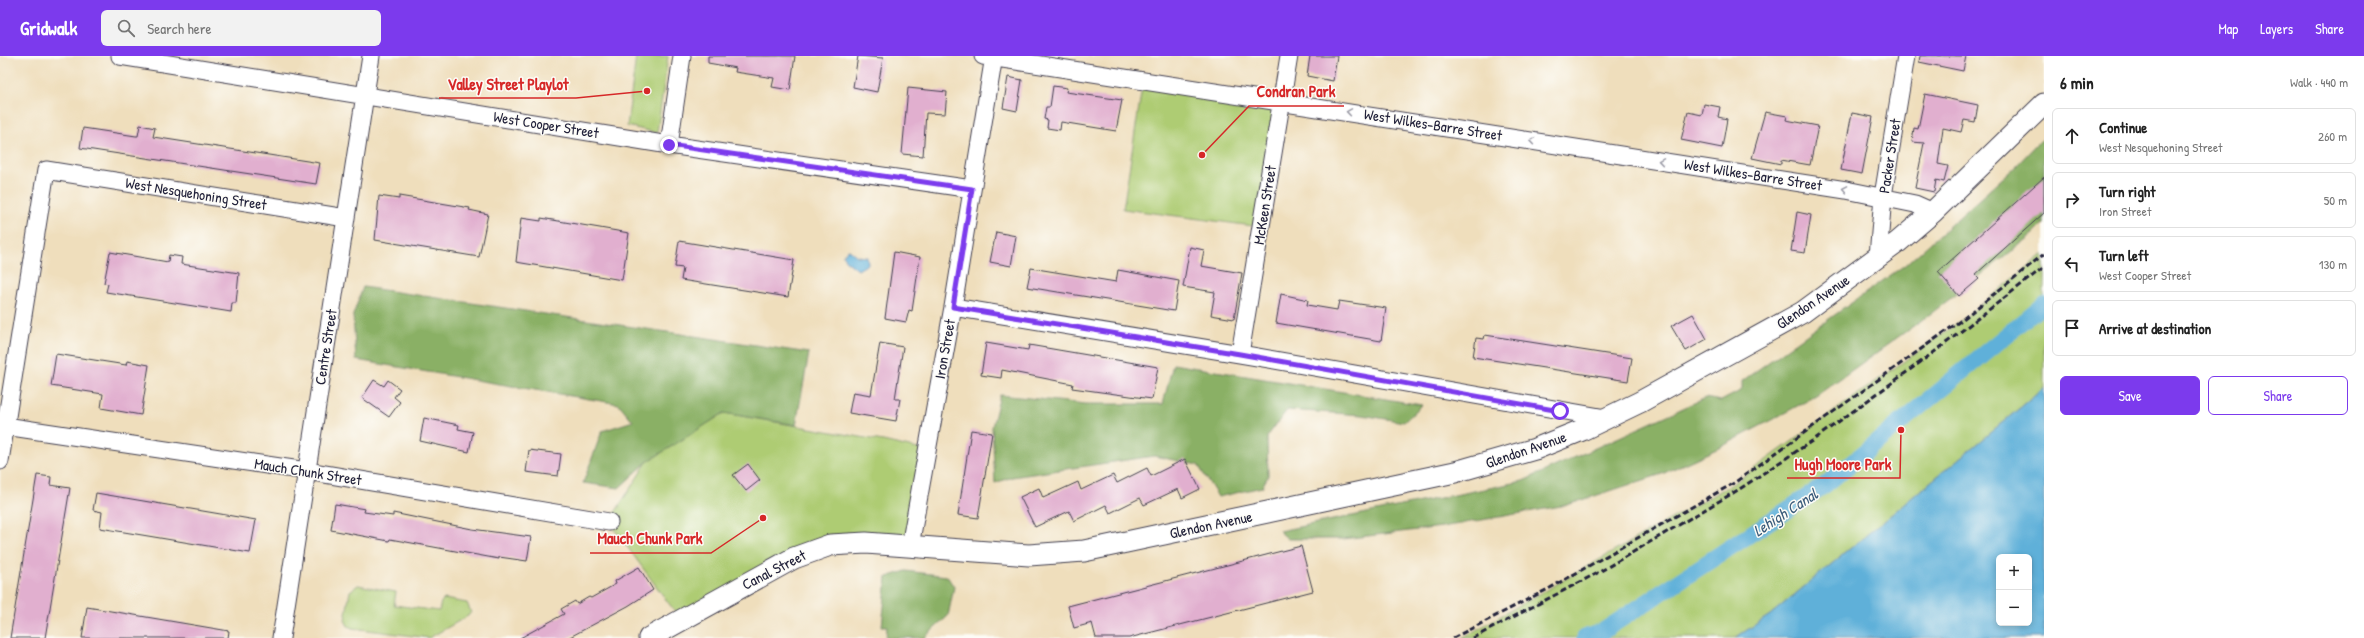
<!DOCTYPE html>
<html lang="en">
<head>
<meta charset="utf-8">
<style>
	:root { --surface:#fff; --page:#f2f2f2; --text:#222; --muted:#767676; --line:#e0e0e0; --accent:#7c3aed }
	body { margin:0; font-family:"Patrick Hand",sans-serif; background:var(--page); color:var(--text) }
	.controls { position:absolute; right:12px; bottom:12px; display:grid; overflow:hidden; border-radius:6px; box-shadow:0 2px 6px #0003 }
	.controls button { width:36px; height:36px; display:grid; place-items:center; padding:0; border:0; border-bottom:1px solid var(--line); background:var(--surface); color:var(--text); font:20px sans-serif }
	.stop { position:absolute; width:12px; height:12px; margin:-9px; border:3px solid #7c3aed; border-radius:50%; background:#fff }
	.stop.end { background:#7c3aed; border-color:#fff; box-shadow:0 1px 4px #0008 }
	.list { margin:0; padding:0; list-style:none }
	h2 { display:flex; justify-content:space-between; align-items:center; height:52px; margin:0; padding:0 16px; font-size:17px }
	h2 small { font-size:13px; font-weight:400; color:var(--muted) }
	.list li { display:grid; grid-template-columns:26px 1fr auto; gap:12px; align-items:center; box-sizing:border-box; height:56px; margin:0 8px 8px; padding:0 8px; border:1px solid var(--line); border-radius:6px }
	.list b { display:block; font-size:15px; white-space:nowrap }
	.list p { margin:0; font-size:13px; white-space:nowrap; color:var(--muted) }
	.list em { font-size:13px; font-style:normal; color:var(--muted) }
	.actions { display:flex; gap:8px; padding:12px 16px }
	.actions a { flex:1; padding:9px 0; border:1px solid var(--accent); border-radius:6px; text-align:center; font-size:14px; color:var(--accent) }
	.actions .main { background:var(--accent); color:#fff }
	.icon { flex:none; width:22px; height:22px; fill:none; stroke:currentColor; stroke-width:2; stroke-linecap:round; stroke-linejoin:round }
	.map { position:relative; flex:none; width:2044px; height:582px; overflow:hidden }
	header { display:flex; align-items:center; gap:24px; box-sizing:border-box; height:56px; padding:0 20px; background:var(--accent); color:#fff }
	header strong { font-size:19px }
	nav { display:flex; gap:22px; margin-inline-start:auto; font-size:14px }
	.search { width:280px; height:36px; background:var(--page); display:flex; align-items:center; gap:10px; box-sizing:border-box; padding:0 14px; border-radius:6px; color:var(--muted); font-size:15px }
	main { display:flex }
	aside { flex:1; background:var(--surface) }
	.map>svg:first-child { display:block }
	.green { fill:#aecc73; stroke:#687757 }
	.forest { fill:#8ab065; stroke:#566950 }
	.water { fill:#5eb0d9; stroke:#40698a; fill-rule:evenodd }
	.lines { fill:none; stroke-linecap:round; stroke-linejoin:round }
	.canal { stroke:#5eb0d9; stroke-width:17 }
	.building { fill:#e1afcf }
	.minor-casing { stroke:#413e4e; stroke-width:19 }
	.tertiary-casing { stroke:#413e4e; stroke-width:23 }
	.minor { stroke:#fff; stroke-width:17 }
	.tertiary { stroke:#fff; stroke-width:21 }
	.rail { stroke:#22223b; stroke-width:3; stroke-dasharray:6 3; stroke-linecap:butt }
	.oneway { stroke:#9c9ca7 }
	.route { stroke:#7c3aed; stroke-width:5 }
	.labels { text-anchor:middle; stroke-width:3; stroke-linejoin:round; paint-order:stroke }
	.street-label { font-size:15px; fill:#22223b; stroke:#fdfcf7 }
	.water-label { font-size:16px; font-style:italic; fill:#3a5b7a; stroke:#fdfcf7 }
	.leader { fill:none; stroke:#d62828; stroke-width:1.5 }
	.callout-dot { fill:#d62828; stroke:#fdfcf7; stroke-width:1.5 }
	.callout-label { font-size:16px; text-anchor:middle; font-weight:bold; fill:#d62828; stroke:#fdfcf7; stroke-width:3; stroke-linejoin:round; paint-order:stroke }
</style>
</head>
<body>
<header>
<strong>Gridwalk</strong>
<div class="search"><svg class="icon" aria-label="search" viewBox="0 0 24 24"><circle cx="10" cy="10" r="6"/><path d="M15 15l6 6"/></svg>Search here</div>
<nav><a>Map</a><a>Layers</a><a>Share</a></nav>
</header>
<main>
<div class="map">
<svg width="2044" height="582" viewBox="0 0 2044 582">
	<rect width="100%" height="100%" fill="#fdfcf7"/>
	<filter id="ink" filterUnits="userSpaceOnUse"><feTurbulence type="fractalNoise" baseFrequency=".025" numOctaves="2"/><feDisplacementMap in="SourceGraphic" scale="8" xChannelSelector="R" yChannelSelector="G"/><feConvolveMatrix kernelMatrix="1 2 1 2 8 2 1 2 1" color-interpolation-filters="sRGB"/></filter>
	<filter id="wash" filterUnits="userSpaceOnUse"><feTurbulence type="fractalNoise" baseFrequency=".012" numOctaves="4" result="noise"/><feDisplacementMap in="SourceGraphic" scale="16" xChannelSelector="R" yChannelSelector="G"/><feGaussianBlur stdDeviation="0.9" result="paint"/><feColorMatrix in="noise" values="0 0 0 0 0 0 0 0 0 0 0 0 0 0 0 0 0 1.4 0 .05"/><feComposite in="paint" operator="in"/></filter>
	<g filter="url(#wash)">
		<rect width="100%" height="100%" fill="#efdebc"/>
		<path class="green" d="M 636,0 L 668,0 L 657,77 L 627,70 Z
			M 1143,25 L 1281,46 L 1261,171 L 1123,153 Z
			M 2044,198 L 2044,332 L 1770,559 L 1735,582 L 1462,582 L 1734,427 L 1963,263 Z
			M 724,357 L 883,385 L 927,395 L 910,490 L 809,495 L 681,564 L 609,466 L 647,406 Z
			M 358,529 L 396,536 L 394,549 L 439,555 L 441,546 L 444,543 L 467,547 L 471,556 L 468,560 L 429,582 L 352,572 L 348,570 L 345,564 L 350,535 Z"/>
		<path class="forest" d="M 2044,81 L 2044,168 L 2035,177 L 1933,256 L 1816,340 L 1721,391 L 1662,418 L 1567,449 L 1442,471 L 1343,483 L 1288,483 L 1279,475 L 1523,425 L 1705,342 L 1721,345 L 1742,334 L 1742,325 L 1909,206 L 2016,110 Z
			M 363,231 L 809,297 L 796,369 L 724,357 L 647,406 L 619,432 L 583,427 L 602,375 L 633,365 L 619,348 L 356,304 L 353,259 Z
			M 1173,308 L 1422,349 L 1404,366 L 1362,359 L 1287,354 L 1267,381 L 1268,420 L 1262,431 L 1218,441 L 1198,409 L 1154,400 L 1012,421 L 995,427 L 992,371 L 1000,339 L 1086,348 L 1163,348 Z
			M 906,515 L 947,520 L 954,531 L 948,560 L 924,582 L 886,582 L 887,570 L 882,570 L 887,521 Z"/>
		<path class="water" d="M 848,193 L 857,200 L 867,201 L 868,208 L 858,214 L 845,204 L 843,199 Z
			M 2044,332 L 2044,582 L 1735,582 L 1770,559 ZM 1999,501 L 2029,501 L 2029,567 L 1999,567 Z"/>
		<g class="lines">
			<path class="canal" d="M 1585,582 L 1603,575 L 1825,429 L 2044,248"/>
		</g>
		<g id="blocks">
			<path class="building" d="M 708,0 L 795,0 L 790,34 L 772,31 L 774,22 L 735,16 L 736,12 L 708,7 Z
				M 858,0 L 883,2 L 877,36 L 853,31 Z
				M 1310,0 L 1337,0 L 1333,25 L 1307,20 Z
				M 1920,0 L 1966,0 L 1963,15 L 1919,6 Z
				M 1008,21 L 1022,24 L 1017,55 L 1003,52 Z
				M 1053,30 L 1067,32 L 1066,36 L 1122,44 L 1116,75 L 1061,66 L 1060,74 L 1047,72 L 1048,64 L 1044,63 L 1046,51 L 1050,51 Z
				M 908,32 L 947,36 L 945,58 L 926,57 L 923,100 L 902,98 Z
				M 1925,38 L 1978,49 L 1975,66 L 1964,64 L 1961,76 L 1943,72 L 1938,108 L 1948,110 L 1944,126 L 1936,124 L 1934,136 L 1915,132 L 1924,87 L 1912,86 L 1914,72 L 1918,73 Z
				M 1704,48 L 1720,51 L 1718,61 L 1727,63 L 1722,92 L 1681,84 L 1688,56 L 1702,59 Z
				M 1765,56 L 1787,60 L 1786,64 L 1818,70 L 1810,109 L 1781,104 L 1781,108 L 1752,102 Z
				M 1852,57 L 1873,61 L 1862,118 L 1841,114 Z
				M 140,69 L 155,72 L 153,81 L 320,107 L 316,128 L 80,92 L 83,72 L 136,80 L 138,80 Z
				M 2044,121 L 2044,157 L 1975,219 L 1979,223 L 1959,240 L 1938,216 Z
				M 379,140 L 399,143 L 399,140 L 470,152 L 469,154 L 488,158 L 479,201 L 375,184 Z
				M 1797,156 L 1811,159 L 1805,197 L 1791,195 Z
				M 521,162 L 541,165 L 541,162 L 629,177 L 622,224 L 516,206 Z
				M 996,176 L 1016,180 L 1011,210 L 990,206 Z
				M 679,185 L 794,204 L 788,241 L 681,224 L 683,212 L 675,211 Z
				M 1190,191 L 1204,194 L 1201,210 L 1242,217 L 1234,263 L 1211,259 L 1215,236 L 1183,231 Z
				M 110,196 L 168,206 L 169,199 L 182,201 L 181,208 L 239,217 L 236,247 L 232,247 L 231,256 L 106,236 L 108,228 L 104,227 Z
				M 894,196 L 920,201 L 912,255 L 909,254 L 906,266 L 885,262 Z
				M 1031,212 L 1116,226 L 1118,214 L 1179,225 L 1174,255 L 1027,231 Z
				M 1281,238 L 1308,244 L 1307,249 L 1337,254 L 1339,245 L 1386,252 L 1381,285 L 1276,267 Z
				M 1693,258 L 1707,283 L 1686,295 L 1671,270 Z
				M 1485,279 L 1632,302 L 1628,325 L 1473,301 L 1476,282 L 1484,283 Z
				M 880,287 L 903,291 L 895,343 L 900,343 L 896,365 L 849,357 L 853,336 L 871,339 Z
				M 986,287 L 1028,294 L 1029,289 L 1158,311 L 1152,343 L 1072,332 L 1073,328 L 1002,314 L 1001,322 L 981,319 Z
				M 56,298 L 126,309 L 127,305 L 149,309 L 141,359 L 101,352 L 103,338 L 51,330 Z
				M 374,324 L 384,330 L 388,324 L 400,333 L 394,341 L 400,346 L 389,361 L 362,342 Z
				M 424,362 L 459,369 L 458,373 L 473,376 L 469,396 L 420,385 Z
				M 971,374 L 992,377 L 978,462 L 958,459 Z
				M 529,394 L 561,398 L 558,420 L 526,416 Z
				M 1185,403 L 1200,433 L 1182,442 L 1178,433 L 1144,449 L 1140,442 L 1110,457 L 1106,449 L 1074,465 L 1069,455 L 1035,471 L 1020,441 L 1039,432 L 1043,442 L 1078,426 L 1081,434 L 1113,419 L 1117,427 L 1147,412 L 1151,420 Z
				M 748,408 L 760,424 L 746,435 L 733,419 Z
				M 37,419 L 51,421 L 50,429 L 70,432 L 45,582 L 10,582 Z
				M 96,437 L 256,464 L 250,497 L 100,472 L 102,456 L 93,454 Z
				M 335,448 L 365,453 L 364,456 L 393,460 L 393,457 L 472,473 L 531,481 L 527,505 L 499,501 L 499,503 L 390,483 L 389,485 L 331,474 Z
				M 1301,490 L 1313,535 L 1129,582 L 1096,582 L 1092,567 L 1074,572 L 1068,550 Z
				M 639,511 L 653,534 L 628,550 L 568,582 L 520,582 L 564,558 L 561,553 L 575,545 L 577,548 L 589,541 L 591,542 L 616,528 L 615,525 Z
				M 87,551 L 229,575 L 228,582 L 82,582 Z"/>
		</g>
	</g>
	<g filter="url(#ink)">
		<use href="#blocks" fill-opacity="0" stroke="#413e4e" stroke-width="1"/>
		<g class="lines">
			<defs>
				<path id="minor" d="M 120,0 L 669,89 L 972,133
					M 983,0 L 1846,134 L 1915,148 L 1933,156
					M 669,89 L 682,0
					M 1878,201 L 1883,140 L 1906,0
					M 953,251 L 1240,298 L 1606,362
					M 1240,298 L 1289,0
					M 5,370 L 307,415 L 609,466
					M 0,405 L 46,114 L 346,162
					M 910,490 L 953,251 L 994,0
					M 281,582 L 371,0"/>
				<path id="tertiary" d="M 649,582 L 794,502 L 830,489 L 866,487 L 1029,499 L 1084,495 L 1455,416 L 1535,393 L 1582,374 L 1640,346 L 1803,256 L 1898,186 L 1933,156 L 2044,48"/>
			</defs>
			<use href="#minor" class="minor-casing"/>
			<use href="#tertiary" class="tertiary-casing"/>
			<use href="#minor" class="minor"/>
			<use href="#tertiary" class="tertiary"/>
			<path class="rail" d="M 1453,582 L 1550,532 L 1734,427 L 1963,263 L 2044,198
				M 1473,582 L 1601,515 L 1738,434 L 1812,385 L 1937,294 L 2044,211"/>
		</g>
		<defs><path id="oneway-chevron" d="M-2-3.5L2.5 0L-2 3.5" fill="none" stroke-width="1.6" stroke-linecap="round" stroke-linejoin="round"/></defs>
		<g class="oneway">
			<use href="#oneway-chevron" transform="translate(1349 56) rotate(-171)"/>
			<use href="#oneway-chevron" transform="translate(1532 85) rotate(-171)"/>
			<use href="#oneway-chevron" transform="translate(1661 105) rotate(-171)"/>
			<use href="#oneway-chevron" transform="translate(1845 133) rotate(-170)"/>
		</g>
	</g>
	<g class="lines" filter="url(#ink)">
		<path class="route" d="M 669,89 L 972,133 L 953,251 L 1240,298 L 1560,355"/>
	</g>
	<g class="labels">
		<g class="street-label">
			<text transform="translate(546 69) rotate(9)" y="5">West Cooper Street</text>
			<text transform="translate(1433 69) rotate(9)" y="5">West Wilkes-Barre Street</text>
			<text transform="translate(1890 100) rotate(-81)" y="5">Packer Street</text>
			<text transform="translate(1753 119) rotate(9)" y="5">West Wilkes-Barre Street</text>
			<text transform="translate(196 138) rotate(9)" y="5">West Nesquehoning Street</text>
			<text transform="translate(1265 149) rotate(-81)" y="5">McKeen Street</text>
			<text transform="translate(1813 246) rotate(-34)" y="5">Glendon Avenue</text>
			<text transform="translate(326 291) rotate(-81)" y="5">Centre Street</text>
			<text transform="translate(945 293) rotate(-80)" y="5">Iron Street</text>
			<text transform="translate(1526 394) rotate(-19)" y="5">Glendon Avenue</text>
			<text transform="translate(308 416) rotate(9)" y="5">Mauch Chunk Street</text>
			<text transform="translate(1211 469) rotate(-12)" y="5">Glendon Avenue</text>
			<text transform="translate(774 514) rotate(-27)" y="5">Canal Street</text>
		</g>
		<g class="water-label">
			<text transform="translate(1785 456) rotate(-33)" y="6">Lehigh Canal</text>
		</g>
	</g>
	<path class="leader" d="M647 35L576 42H439M1202 99L1249 50H1344M1901 374L1900 422H1787M763 462L711 497H590"/>
	<g class="callout-dot">
		<circle cx="647" cy="35" r="4"/>
		<circle cx="1202" cy="99" r="4"/>
		<circle cx="1901" cy="374" r="4"/>
		<circle cx="763" cy="462" r="4"/>
	</g>
	<g class="callout-label">
		<text x="508" y="34">Valley Street Playlot</text>
		<text x="1296" y="41">Condran Park</text>
		<text x="1843" y="414">Hugh Moore Park</text>
		<text x="650" y="488">Mauch Chunk Park</text>
	</g>
</svg>
<div class="controls">
<button>+</button>
<button>−</button>
</div>
<div class="stop" style="left:1560px;top:355px"></div>
<div class="stop end" style="left:669px;top:89px"></div>
</div>
<aside>
<h2>6 min<small>Walk · 440 m</small></h2>
<ul class="list">
<li><svg class="icon" aria-label="ahead" viewBox="0 0 24 24"><path d="M12 20V5M6 11l6-6 6 6"/></svg><div><b>Continue</b><p>West Nesquehoning Street</p></div><em>260 m</em></li>
<li><svg class="icon" aria-label="right" viewBox="0 0 24 24"><path d="M7 20v-9h11M14 6l5 5-5 5"/></svg><div><b>Turn right</b><p>Iron Street</p></div><em>50 m</em></li>
<li><svg class="icon" aria-label="left" viewBox="0 0 24 24"><path d="M17 20v-9H6M10 6l-5 5 5 5"/></svg><div><b>Turn left</b><p>West Cooper Street</p></div><em>130 m</em></li>
<li><svg class="icon" aria-label="arrive" viewBox="0 0 24 24"><path d="M6 21V4h12l-3 4 3 4H6"/></svg><div><b>Arrive at destination</b></div></li>
</ul>
<div class="actions"><a class="main">Save</a><a>Share</a></div>
</aside>
</main>
</body>
</html>
